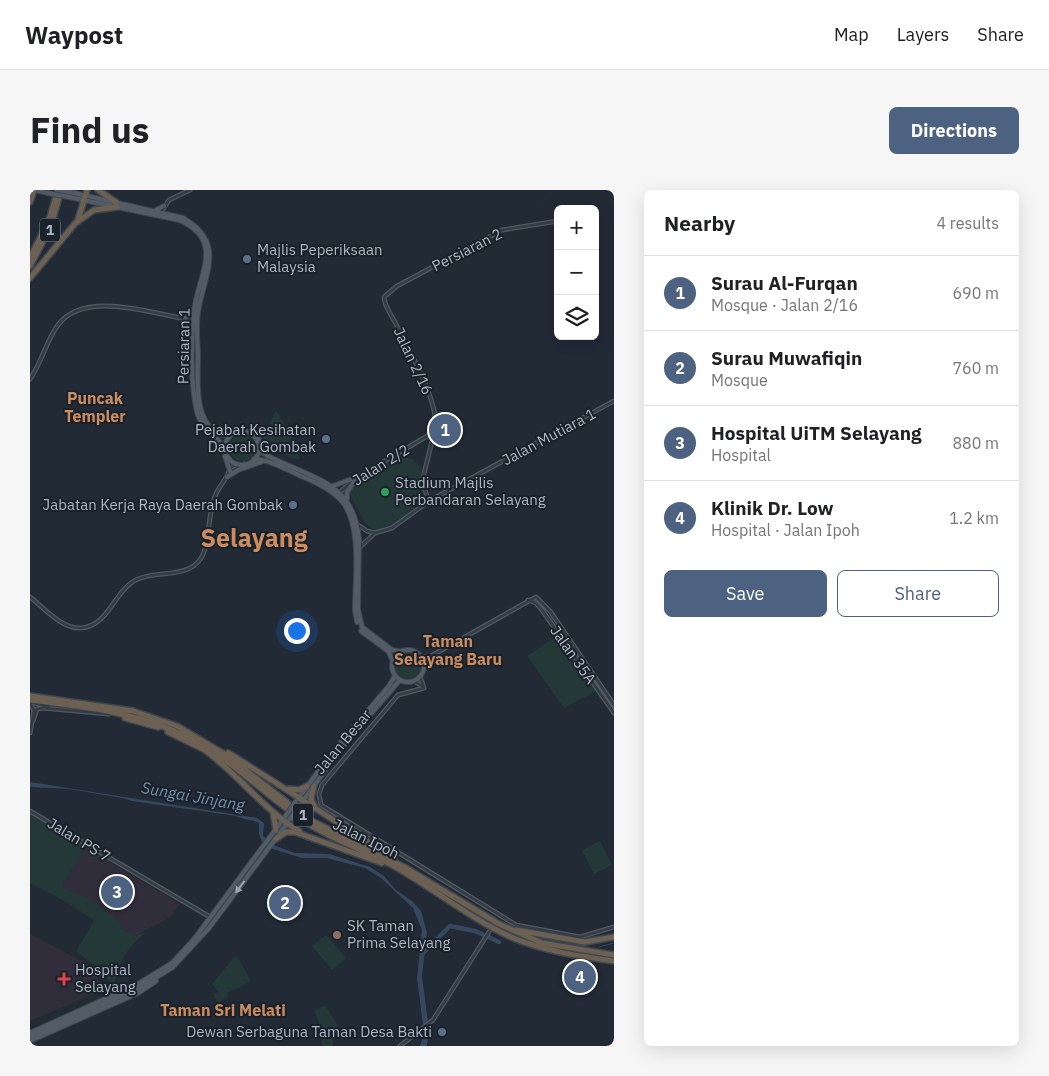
<!DOCTYPE html>
<html lang="en">
<head>
<meta charset="utf-8">
<style>
	:root { --surface:#fff; --page:#f6f6f6; --text:#202124; --muted:#757577; --line:#e0e0e0; --accent:#4d6280 }
	body { margin:0; font-family:"IBM Plex Sans",sans-serif; background:var(--page); color:var(--text) }
	.controls { position:absolute; right:15px; top:15px; display:grid; overflow:hidden; border-radius:8px; box-shadow:0 5px 20px #0002 }
	.controls button { width:45px; height:45px; display:grid; place-items:center; padding:0; border:0; border-bottom:1px solid var(--line); background:var(--surface); color:var(--text); font:25px sans-serif }
	.you { position:absolute; left:266px; top:440px; width:18px; height:18px; margin:-12px; border:4px solid #fff; border-radius:50%; background:#1a73e8; box-shadow:0 0 0 8px #1a73e833 }
	.badge { display:grid; place-items:center; width:32px; height:32px; border-radius:50%; background:var(--accent); color:#fff; font-size:16px; font-weight:700 }
	.pin { position:absolute; translate:-50% -50%; border:2px solid #fff; box-shadow:0 1px 5px #0006 }
	.list { margin:0; padding:0; list-style:none }
	h2 { display:flex; justify-content:space-between; align-items:center; height:65px; margin:0; padding:0 20px; font-size:21px }
	h2 small { font-size:16px; font-weight:400; color:var(--muted) }
	.list li { display:grid; grid-template-columns:32px 1fr auto; gap:15px; align-items:center; box-sizing:border-box; height:75px; padding:0 20px; border-top:1px solid var(--line) }
	.list b { display:block; font-size:19px; white-space:nowrap }
	.list p { margin:0; font-size:16px; white-space:nowrap; color:var(--muted) }
	.list em { font-size:16px; font-style:normal; color:var(--muted) }
	.actions { display:flex; gap:10px; padding:15px 20px }
	.actions a { flex:1; padding:11px 0; border:1px solid var(--accent); border-radius:8px; text-align:center; font-size:18px; color:var(--accent) }
	.actions .main { background:var(--accent); color:#fff }
	.icon { flex:none; width:28px; height:28px; fill:none; stroke:currentColor; stroke-width:2; stroke-linecap:round; stroke-linejoin:round }
	.map { position:relative; flex:none; width:584px; height:856px; overflow:hidden; border-radius:8px }
	header { display:flex; align-items:center; gap:30px; box-sizing:border-box; height:70px; padding:0 25px; background:var(--surface); border-bottom:1px solid var(--line) }
	header strong { font-size:24px }
	nav { display:flex; gap:28px; margin-inline-start:auto; font-size:18px }
	.intro { display:flex; align-items:center; justify-content:space-between; box-sizing:border-box; height:120px; padding:0 30px }
	h1 { margin:0; font-size:35px }
	.button { padding:12px 22px; border-radius:8px; background:var(--accent); color:#fff; font-size:18px; font-weight:700 }
	main { display:flex; gap:30px; padding:0 30px }
	aside { flex:1; background:var(--surface); border-radius:8px; box-shadow:0 5px 20px #0002 }
	.map>svg:first-child { display:block }
	.medical { fill:#2f2e3a }
	.green { fill:#253838 }
	.water { fill:#36485d }
	.lines { fill:none; stroke-linecap:round; stroke-linejoin:round }
	.stream { stroke:#36485d; stroke-width:1 }
	.river { stroke:#36485d; stroke-width:4.5 }
	.minor-casing { stroke:#515963; stroke-width:5 }
	.major-casing { stroke:#3d454f; stroke-width:6 }
	.highway-casing { stroke:#3e4650; stroke-width:8 }
	.minor { stroke:#343c46; stroke-width:2.5 }
	.major { stroke:#525b66; stroke-width:4 }
	.highway { stroke:#6b6051; stroke-width:5 }
	.major-bridge-casing { stroke:#3d454f; stroke-width:6; stroke-linecap:butt }
	.major-bridge { stroke:#525b66; stroke-width:4 }
	.oneway { fill:#9ca4b0 }
	.service-dot { fill:#5c6f8a; stroke:#19212a; stroke-width:2 }
	.leisure-dot { fill:#2e9e5b; stroke:#19212a; stroke-width:2 }
	.education-dot { fill:#8d6e63; stroke:#19212a; stroke-width:2 }
	.health-dot { fill:#e0444e; stroke:#19212a; stroke-width:2 }
	.labels { text-anchor:middle; stroke-width:4; stroke-linejoin:round; paint-order:stroke }
	.shield { fill:#19212a; stroke:#818994; stroke-width:1 }
	.shield-label { font-size:14px; font-weight:bold; fill:#aeb6c2 }
	.poi-label { font-size:15px; fill:#aeb6c2; stroke:#19212a; text-anchor:start }
	.street-label { font-size:15px; fill:#aeb6c2; stroke:#19212a }
	.neighbourhood-label { font-size:16px; font-weight:bold; fill:#cc8c5f; stroke:#19212a }
	.water-label { font-size:16px; font-style:italic; fill:#778eaa; stroke:#19212a }
	.town-label { font-size:25px; font-weight:bold; fill:#cc8c5f; stroke:#19212a }
</style>
</head>
<body>
<header>
<strong>Waypost</strong>
<nav><a>Map</a><a>Layers</a><a>Share</a></nav>
</header>
<div class="intro"><h1>Find us</h1><a class="button">Directions</a></div>
<main>
<div class="map">
<svg width="584" height="856" viewBox="0 0 584 856">
	<rect width="100%" height="100%" fill="#212a35"/>
	<path class="medical" d="M 55,657 L 150,714 L 142,726 L 105,746 L 89,738 L 92,734 L 56,707 L 32,697 Z
		M 0,744 L 63,777 L 73,800 L 0,831 Z"/>
	<path class="green" d="M 246,221 L 264,249 L 262,255 L 270,268 L 268,270 L 236,257 L 233,245 Z
		M199 258a13 13 0 1 1 26 0a13 13 0 1 1-26 0Z
		M 369,266 L 382,269 L 392,278 L 389,298 L 393,306 C 377,326 346,362 329,322 C 327,315 320,308 319,301 C 331,284 350,272 369,266 Z
		M 528,445 L 566,501 L 534,518 L 497,466 Z
		M365 476a13 13 0 1 1 26 0a13 13 0 1 1-26 0Z
		M 0,623 L 55,657 L 32,697 L 56,707 L 92,733 L 90,738 L 105,746 L 116,742 C 98,757 85,775 85,799 L 82,798 L 82,792 L 79,792 L 72,780 L 46,762 L 64,730 L 36,712 L 0,693 Z
		M 570,651 L 582,675 L 564,684 L 552,660 Z
		M 296,745 L 316,768 L 302,780 L 282,756 Z
		M 205,766 L 207,766 L 221,791 L 197,803 L 198,807 L 188,813 L 183,804 L 188,802 L 191,805 L 182,794 Z
		M 295,815 L 307,834 L 307,846 L 303,849 L 303,856 L 292,856 L 292,838 L 284,821 Z"/>
	<path class="water" d="M 0,592 L 227,628 L 234,633 L 233,646 L 246,656 L 265,663 L 299,664 L 340,677 L 354,686 L 366,700 L 382,711 L 391,721 L 397,743 L 392,786 L 399,840 L 397,856 L 390,856 L 394,844 L 387,788 L 392,740 L 383,718 L 351,688 L 335,678 L 297,668 L 272,668 L 243,659 L 232,652 L 229,644 L 229,633 C 222,629 214,630 206,626 L 102,611 L 92,608 L 39,599 L 0,597 Z"/>
	<g class="lines">
		<path class="stream" d="M 569,757 L 584,753"/>
		<path class="river" d="M 458,747 L 469,752
			M 392,764 L 420,736 L 445,741 L 454,745"/>
		<defs>
			<path id="minor" d="M 131,22 L 139,10 L 160,0
				M 0,189 C 12,172 16,151 28,135 C 56,98 127,126 164,130
				M 399,244 L 403,244 L 403,247 L 400,247 Z
				M 403,245 C 416,223 377,156 366,134 C 362,126 354,116 354,107 L 367,96 L 472,40 L 528,31
				M 199,283 L 214,274
				M 326,288 L 399,245
				M 310,302 L 322,292
				M 399,311 L 392,292 L 403,247
				M 328,335 L 337,341 L 345,343 L 362,338 L 399,311 L 584,211
				M 330,357 L 344,344
				M 0,407 C 14,418 32,439 51,438 C 77,436 83,406 101,393 C 122,377 163,393 174,362 C 180,345 178,326 184,309 C 188,294 205,284 199,268
				M 498,410 L 506,413 L 512,420 L 584,523
				M 390,467 L 401,466
				M 393,474 L 401,466 L 506,407 L 520,421 L 584,515
				M 390,486 L 394,498
				M 384,491 L 392,496
				M 394,498 L 368,505 L 292,595 L 289,604 L 291,615 L 486,735 L 550,747 L 584,737
				M 2,512 L 19,517
				M 0,514 L 4,520 L 0,543
				M 3,531 L 7,519 L 13,518 L 79,524
				M 0,621 L 180,727
				M 370,856 L 403,830 L 459,742"/>
			<path id="major" d="M 5,0 L 18,3
				M 40,2 L 153,28 C 197,53 174,84 168,122 C 166,136 167,150 168,164 C 168,189 162,237 194,245 L 205,243
				M 39,7 L 149,30 C 198,51 166,88 164,123 C 161,154 160,191 167,222 C 171,239 189,245 195,261
				M 126,20 L 134,16
				M 155,129 L 163,120
				M 226,241 L 233,263
				M195 258a17 17 0 1 1 34 0a17 17 0 1 1-34 0Z
				M 229,259 C 236,267 246,270 255,274 C 296,292 324,300 329,349 L 328,419 L 332,437 L 362,460 L 373,462
				M 195,266 L 200,281
				M 224,269 C 240,270 256,279 271,286 C 285,292 299,298 310,309 C 333,332 325,390 325,420 L 327,432
				M 197,287 L 208,280 L 231,272
				M 303,296 L 327,287
				M 317,309 L 317,302 L 327,287
				M 331,441 L 358,461 L 363,471
				M362 476a16 16 0 1 1 32 0a16 16 0 1 1-32 0Z
				M 268,609 L 301,564 L 359,496 L 365,486
				M 272,612 L 314,555 L 370,490
				M 0,843 L 108,794 L 142,773 L 165,748 L 254,628
				M 0,847 L 111,797 L 143,777 L 179,738 L 258,632
				M 0,851 L 108,803 L 126,791"/>
			<path id="highway" d="M 68,0 L 86,12
				M 0,12 L 4,0
				M 47,32 L 64,20 L 87,17
				M 0,68 L 19,30 L 28,0
				M 0,76 L 21,36 L 31,0
				M 0,88 L 48,30 L 57,0
				M 0,506 L 103,521 L 147,536 L 199,567 L 278,629 L 374,677 L 469,734 L 512,753 L 584,765
				M 0,510 C 54,517 108,522 157,547 C 200,568 232,602 271,629 C 298,648 332,659 362,675 C 402,697 439,728 481,747 C 514,761 548,766 584,771
				M 95,528 L 128,537
				M 138,542 L 175,560
				M 176,561 C 209,585 234,620 269,641
				M 198,563 C 254,597 308,634 364,668
				M 284,596 L 281,609 L 285,617
				M 259,599 L 269,600 L 277,596
				M 243,622 L 246,640
				M 246,649 L 256,642 L 265,642 L 352,673
				M 486,740 L 555,752 L 584,747"/>
		</defs>
		<use href="#minor" class="minor-casing"/>
		<use href="#major" class="major-casing"/>
		<use href="#highway" class="highway-casing"/>
		<use href="#minor" class="minor"/>
		<use href="#major" class="major"/>
		<use href="#highway" class="highway"/>
		<defs>
			<path id="major-bridge" d="M 29,0 L 40,2
				M 18,3 L 39,7
				M 255,627 L 266,611
				M 259,630 L 271,614"/>
		</defs>
		<use href="#major-bridge" class="major-bridge-casing"/>
		<use href="#major-bridge" class="major-bridge"/>
	</g>
	<defs><path id="oneway-solid" d="M-6-.8H1V-3.2L6.5 0L1 3.2V.8H-6Z" transform="scale(1.25)"/></defs>
	<use class="oneway" href="#oneway-solid" transform="translate(210 697) rotate(127)"/>
	<g class="service-dot">
		<circle cx="217" cy="69" r="5"/>
		<circle cx="296" cy="249" r="5"/>
		<circle cx="263" cy="315" r="5"/>
		<circle cx="412" cy="842" r="5"/>
	</g>
	<circle class="leisure-dot" cx="355" cy="302" r="5"/>
	<circle class="education-dot" cx="307" cy="745" r="5"/>
	<path class="health-dot" d="M31.5 781.5h5v5h5v5h-5v5h-5v-5h-5v-5h5z"/>
	<g class="labels">
		<g class="shield">
			<rect x="10" y="28.5" width="20" height="23" rx="4"/>
			<rect x="263" y="613.5" width="20" height="23" rx="4"/>
		</g>
		<g class="shield-label">
			<text x="20" y="45">1</text>
			<text x="273" y="630">1</text>
		</g>
		<g class="poi-label">
			<text x="227" y="65">Majlis Peperiksaan<tspan x="227" dy="17">Malaysia</tspan></text>
			<text x="286" y="245" text-anchor="end">Pejabat Kesihatan<tspan x="286" dy="17">Daerah Gombak</tspan></text>
			<text x="365" y="298">Stadium Majlis<tspan x="365" dy="17">Perbandaran Selayang</tspan></text>
			<text x="253" y="320" text-anchor="end">Jabatan Kerja Raya Daerah Gombak</text>
			<text x="317" y="741">SK Taman<tspan x="317" dy="17">Prima Selayang</tspan></text>
			<text x="45" y="785">Hospital<tspan x="45" dy="17">Selayang</tspan></text>
			<text x="402" y="847" text-anchor="end">Dewan Serbaguna Taman Desa Bakti</text>
		</g>
		<g class="street-label">
			<text transform="translate(437 60) rotate(-27)" y="5">Persiaran 2</text>
			<text transform="translate(154 156) rotate(-89)" y="5">Persiaran 1</text>
			<text transform="translate(383 171) rotate(65)" y="5">Jalan 2/16</text>
			<text transform="translate(519 247) rotate(-28)" y="5">Jalan Mutiara 1</text>
			<text transform="translate(351 275) rotate(-32)" y="5">Jalan 2/2</text>
			<text transform="translate(543 465) rotate(55)" y="5">Jalan 35A</text>
			<text transform="translate(313 552) rotate(-50)" y="5">Jalan Besar</text>
			<text transform="translate(336 649) rotate(26)" y="5">Jalan Ipoh</text>
			<text transform="translate(49 650) rotate(31)" y="5">Jalan PS 7</text>
		</g>
		<g class="neighbourhood-label">
			<text x="65" y="214">Puncak<tspan x="65" dy="18">Templer</tspan></text>
			<text x="418" y="457">Taman<tspan x="418" dy="18">Selayang Baru</tspan></text>
			<text x="193" y="826">Taman Sri Melati</text>
		</g>
		<g class="water-label">
			<text transform="translate(163 606) rotate(10)" y="6">Sungai Jinjang</text>
		</g>
		<g class="town-label">
			<text x="224" y="357">Selayang</text>
		</g>
	</g>
</svg>
<div class="controls">
<button>+</button>
<button>−</button>
<button><svg class="icon" aria-label="layers" viewBox="0 0 24 24"><path d="M12 4l9 5-9 5-9-5zM3 14l9 5 9-5"/></svg></button>
</div>
<div class="you"></div>
<div class="pin badge" style="left:415px;top:240px">1</div>
<div class="pin badge" style="left:255px;top:713px">2</div>
<div class="pin badge" style="left:87px;top:702px">3</div>
<div class="pin badge" style="left:550px;top:787px">4</div>
</div>
<aside>
<h2>Nearby<small>4 results</small></h2>
<ul class="list">
<li><span class="badge">1</span><div><b>Surau Al-Furqan</b><p>Mosque · Jalan 2/16</p></div><em>690 m</em></li>
<li><span class="badge">2</span><div><b>Surau Muwafiqin</b><p>Mosque</p></div><em>760 m</em></li>
<li><span class="badge">3</span><div><b>Hospital UiTM Selayang</b><p>Hospital</p></div><em>880 m</em></li>
<li><span class="badge">4</span><div><b>Klinik Dr. Low</b><p>Hospital · Jalan Ipoh</p></div><em>1.2 km</em></li>
</ul>
<div class="actions"><a class="main">Save</a><a>Share</a></div>
</aside>
</main>
</body>
</html>
